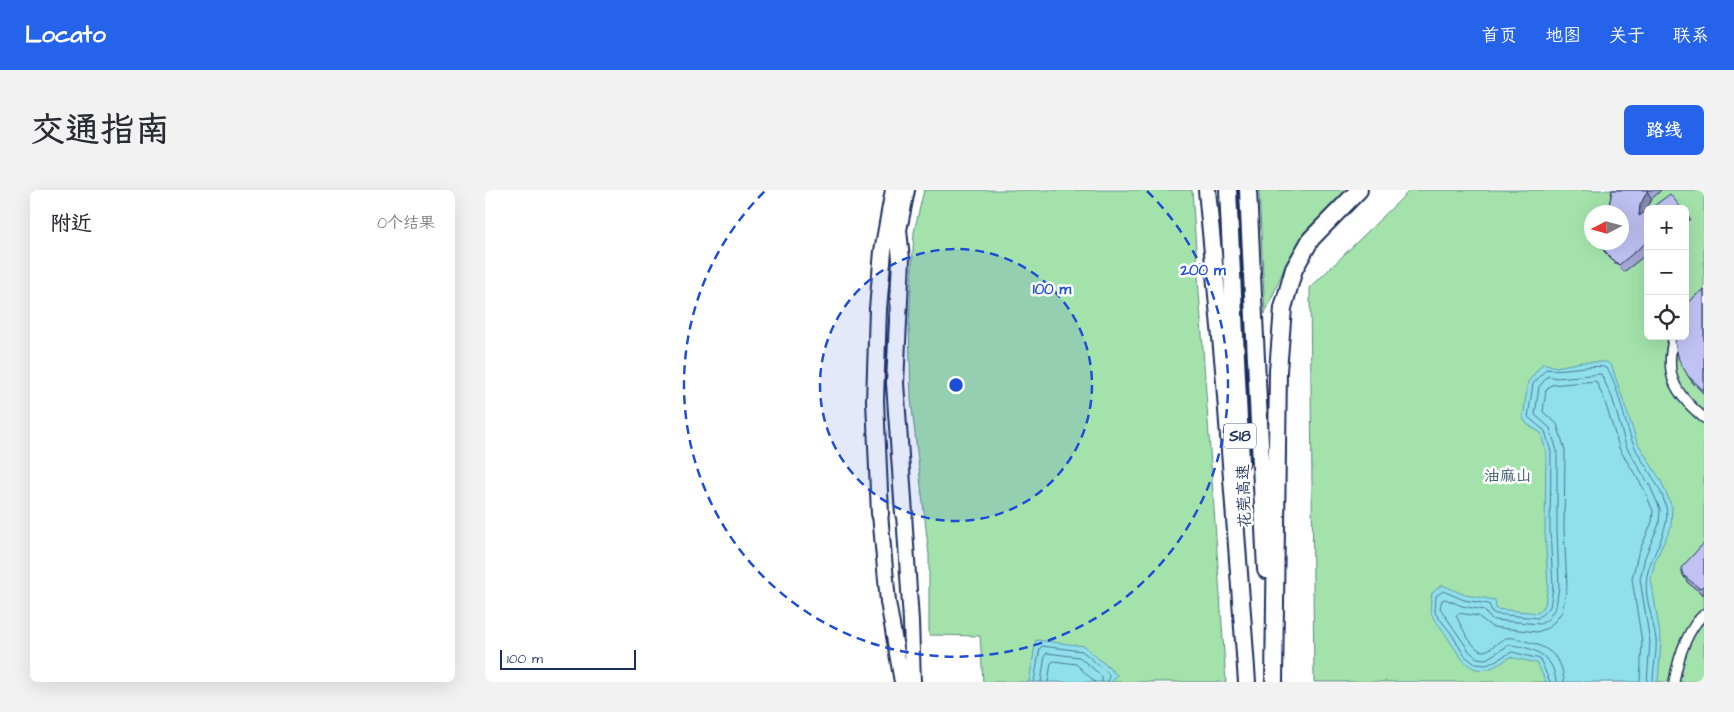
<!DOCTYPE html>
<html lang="zh">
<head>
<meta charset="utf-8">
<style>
	:root { --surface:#fff; --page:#f2f2f3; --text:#2b2b33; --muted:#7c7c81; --line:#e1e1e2; --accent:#2563eb }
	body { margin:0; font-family:"Architects Daughter","LXGW WenKai TC",sans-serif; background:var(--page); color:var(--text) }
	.controls { position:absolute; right:15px; top:15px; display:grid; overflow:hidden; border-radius:8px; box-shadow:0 5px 20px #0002 }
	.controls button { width:45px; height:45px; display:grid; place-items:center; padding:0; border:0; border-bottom:1px solid var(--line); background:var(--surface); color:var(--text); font:25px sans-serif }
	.compass { position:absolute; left:1099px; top:15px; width:45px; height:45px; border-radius:50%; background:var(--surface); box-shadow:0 5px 20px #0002; rotate:264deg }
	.scale { position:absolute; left:15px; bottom:12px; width:136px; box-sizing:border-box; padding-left:5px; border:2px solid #1b2f5e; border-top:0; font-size:14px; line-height:18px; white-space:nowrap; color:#1b2f5e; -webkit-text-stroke:4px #fff; paint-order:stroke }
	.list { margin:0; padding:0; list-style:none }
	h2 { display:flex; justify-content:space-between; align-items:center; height:65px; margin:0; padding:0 20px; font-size:21px }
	h2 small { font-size:16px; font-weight:400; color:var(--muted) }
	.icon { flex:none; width:28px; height:28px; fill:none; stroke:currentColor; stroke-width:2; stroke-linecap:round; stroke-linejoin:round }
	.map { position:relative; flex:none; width:1219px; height:492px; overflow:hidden; border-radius:8px }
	header { display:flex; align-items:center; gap:30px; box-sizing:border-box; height:70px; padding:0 25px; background:var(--accent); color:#fff }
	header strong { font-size:24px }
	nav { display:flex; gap:28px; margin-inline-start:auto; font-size:18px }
	.intro { display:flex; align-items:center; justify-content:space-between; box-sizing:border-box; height:120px; padding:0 30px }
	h1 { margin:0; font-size:35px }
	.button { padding:12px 22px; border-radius:8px; background:var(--accent); color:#fff; font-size:18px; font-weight:700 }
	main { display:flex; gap:30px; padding:0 30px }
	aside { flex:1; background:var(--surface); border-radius:8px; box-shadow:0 5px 20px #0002 }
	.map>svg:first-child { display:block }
	.green { fill:#a3e2ab; stroke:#5f8884; fill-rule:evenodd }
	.water { fill:#90e0eb; stroke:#6199b3 }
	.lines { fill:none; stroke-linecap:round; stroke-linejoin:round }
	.shore { stroke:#4a7696; stroke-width:1 }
	.minor-casing { stroke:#1b2f5e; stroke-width:12 }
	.primary-casing { stroke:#1b2f5e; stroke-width:18 }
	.motorway-casing { stroke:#1b2f5e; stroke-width:20 }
	.minor { stroke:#fff; stroke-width:9 }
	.primary { stroke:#fff; stroke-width:14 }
	.motorway { stroke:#fff; stroke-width:16 }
	.wall { fill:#a5a7d2; stroke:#1b2f5e }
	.shaded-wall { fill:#8688ab; stroke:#1b2f5e }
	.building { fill:#c0c2f4; stroke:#1b2f5e }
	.ring { fill:none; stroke:#1d4ed8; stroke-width:2.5; stroke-dasharray:9 6 }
	.labels { text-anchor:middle; stroke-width:5; stroke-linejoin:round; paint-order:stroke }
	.shield { fill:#fff; stroke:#5f6d8e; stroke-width:1 }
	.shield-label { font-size:15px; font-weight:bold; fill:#1b2f5e }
	.park-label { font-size:16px; fill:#3d5c71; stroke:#fff }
	.street-label { font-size:16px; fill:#1b2f5e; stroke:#fff }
	.centre { fill:#1d4ed8; stroke:#fff; stroke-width:2.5 }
	.ring-label { font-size:15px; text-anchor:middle; font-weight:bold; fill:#1d4ed8; stroke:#fff; stroke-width:5; stroke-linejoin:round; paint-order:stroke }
</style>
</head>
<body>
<header>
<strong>Locato</strong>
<nav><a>首页</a><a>地图</a><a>关于</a><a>联系</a></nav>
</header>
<div class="intro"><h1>交通指南</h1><a class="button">路线</a></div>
<main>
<aside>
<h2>附近<small>0个结果</small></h2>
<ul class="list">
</ul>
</aside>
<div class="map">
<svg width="1219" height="492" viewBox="0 0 1219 492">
	<rect width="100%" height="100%" fill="#fff"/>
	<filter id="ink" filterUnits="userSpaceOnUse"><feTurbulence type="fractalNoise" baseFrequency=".02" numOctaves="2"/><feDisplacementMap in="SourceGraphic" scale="10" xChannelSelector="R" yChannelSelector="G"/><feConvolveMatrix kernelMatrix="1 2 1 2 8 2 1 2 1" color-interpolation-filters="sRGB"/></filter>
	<g filter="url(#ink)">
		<path class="green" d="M 439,0 L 707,0 L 741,492 L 498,492 L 495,446 L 444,445 L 444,365 L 426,209 L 424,134 L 429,42 Z
			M 774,0 L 866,0 L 822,43 L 799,79 L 780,124 Z
			M 925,0 L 1219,0 L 1219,492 L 829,492 L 825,98 ZM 1163,19 L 1200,19 L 1200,146 L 1163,146 ZM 1106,22 L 1136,22 L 1136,52 L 1106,52 Z"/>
		<path class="water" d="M 1097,172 L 1122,172 L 1127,177 L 1152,252 L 1176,291 L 1187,317 L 1186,337 L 1170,371 L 1166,389 L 1176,451 L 1173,492 L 1061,492 L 1052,473 L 1025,467 C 992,491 982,479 963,448 C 950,426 942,431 947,403 L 957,395 L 980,405 L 1010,410 L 1011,419 L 1053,423 L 1060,415 L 1063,396 L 1060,340 L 1061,262 L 1056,243 L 1042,234 L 1038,228 L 1043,192 L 1058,173 L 1071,177 Z
			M 551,450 L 599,456 L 632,485 L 627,492 L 544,492 Z"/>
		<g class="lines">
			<path class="shore" d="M 549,492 L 555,458 L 557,456 L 597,461 L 624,484 L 623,492
				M 556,492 L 560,465 L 562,463 L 594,467 L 617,486 L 617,492
				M 563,492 L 566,473 L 569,471 L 591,474 L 610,492
				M 1065,492 L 1055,469 L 1027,462 L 1002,475 L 990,474 L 979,465 L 966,443 L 950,423 L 951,406 L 958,401 L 979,410 L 1004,414 L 1007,422 L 1011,424 L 1053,428 L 1065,417 L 1068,397 L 1065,340 L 1066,262 L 1060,241 L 1043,227 L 1048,194 L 1061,179 C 1076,182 1112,173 1121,178 C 1129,182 1140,232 1144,242 C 1151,269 1175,290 1181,317 C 1186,339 1166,364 1162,386 C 1158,406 1169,430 1171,450 C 1172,464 1168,478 1168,492
				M 1071,492 C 1069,465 1048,457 1024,455 L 1001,469 L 992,468 L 984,461 L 955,418 L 957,410 L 960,409 L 977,416 L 999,420 L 1004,427 L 1009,430 L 1055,434 L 1062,430 L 1071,417 L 1074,396 L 1072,340 L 1072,261 L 1065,238 L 1050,225 L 1054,197 L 1063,186 L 1072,188 L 1116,184 L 1127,207 L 1141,256 L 1165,296 L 1175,319 L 1174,334 L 1160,367 L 1155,389 L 1165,452 L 1162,492
				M 1079,492 C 1078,466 1063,457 1040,451 C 1034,449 1028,447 1021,448 C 1013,450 1003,465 994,460 C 985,455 975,434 971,425 L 973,423 L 993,426 L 1007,437 L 1052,442 L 1065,437 L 1077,422 L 1082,396 L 1079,340 L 1080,260 L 1072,234 L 1058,222 L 1061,200 L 1066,195 L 1111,191 L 1119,209 L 1135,260 L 1159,299 L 1168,321 L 1167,332 L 1153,364 L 1147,389 L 1157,452 L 1155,492"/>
			<defs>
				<path id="minor" d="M 1189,146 C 1179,185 1189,203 1219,228
					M 1189,492 C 1193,469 1201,441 1219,424"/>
				<path id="primary" d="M 395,324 L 403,412 L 417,492
					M 419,324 L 426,431 L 428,492"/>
				<path id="motorway" d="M 722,0 L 739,179 L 762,492
					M 743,0 L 756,272
					M 763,0 L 781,380
					M 395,324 L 390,211 L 393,119 L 398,61 L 409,0
					M 419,324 L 410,193 L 416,69 L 413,40 L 421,0
					M 789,492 L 793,181 L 798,118 L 809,79 L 826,49 L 874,0"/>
			</defs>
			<use href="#minor" class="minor-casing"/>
			<use href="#primary" class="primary-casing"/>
			<use href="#motorway" class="motorway-casing"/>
			<use href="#minor" class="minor"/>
			<use href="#primary" class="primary"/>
			<use href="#motorway" class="motorway"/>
		</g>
		<path class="wall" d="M 1127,0 L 1176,0 L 1167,9 L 1160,22 L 1163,20 L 1163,63 L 1139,82 L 1122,65 L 1117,58 Z
			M 1200,22 L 1205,29 L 1200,33 Z
			M 1219,100 L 1219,204 L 1208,193 L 1203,186 Z
			M 1219,353 L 1219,405 L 1203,393 L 1198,385 Z"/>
		<path class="shaded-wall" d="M 1162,1 L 1167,9 L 1160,23 L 1154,26 L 1155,15 Z"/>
		<path class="building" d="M 1127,0 L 1163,0 L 1155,15 L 1154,26 L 1163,20 L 1163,51 L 1134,75 L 1117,58 L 1118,52 L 1136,52 L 1136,22 L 1123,22 Z
			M 1185,4 L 1197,19 L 1165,19 Z
			M 1219,100 L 1219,200 L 1216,198 L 1203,186 L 1194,170 L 1190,153 L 1191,146 L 1200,146 L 1200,117 L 1211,105 Z
			M 1219,353 L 1219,396 L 1214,398 L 1198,385 L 1196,378 Z"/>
	</g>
	<circle cx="471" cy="195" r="136" fill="#1d4ed8" fill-opacity=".12"/>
	<g class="ring">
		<circle cx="471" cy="195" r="136"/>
		<path d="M662 1A272 272 0 1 1 280 1"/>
	</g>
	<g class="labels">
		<rect class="shield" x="739" y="233.5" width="32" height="25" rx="4"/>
		<g class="shield-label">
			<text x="755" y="251">S18</text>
		</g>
		<g class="park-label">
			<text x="1023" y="291">油麻山</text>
		</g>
		<g class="street-label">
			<text transform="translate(758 306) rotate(-92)" y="6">花莞高速</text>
		</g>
	</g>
	<circle cx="471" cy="195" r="8" class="centre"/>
	<g class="ring-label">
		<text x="718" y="85">200 m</text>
		<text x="567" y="104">100 m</text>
	</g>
</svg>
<div class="controls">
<button>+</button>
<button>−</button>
<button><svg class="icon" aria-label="locate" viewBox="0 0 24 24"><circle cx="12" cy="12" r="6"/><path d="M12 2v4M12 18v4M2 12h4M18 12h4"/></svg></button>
</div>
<svg class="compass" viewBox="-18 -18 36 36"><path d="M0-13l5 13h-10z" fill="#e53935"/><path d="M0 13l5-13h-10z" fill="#7c7c81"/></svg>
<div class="scale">100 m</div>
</div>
</main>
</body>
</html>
